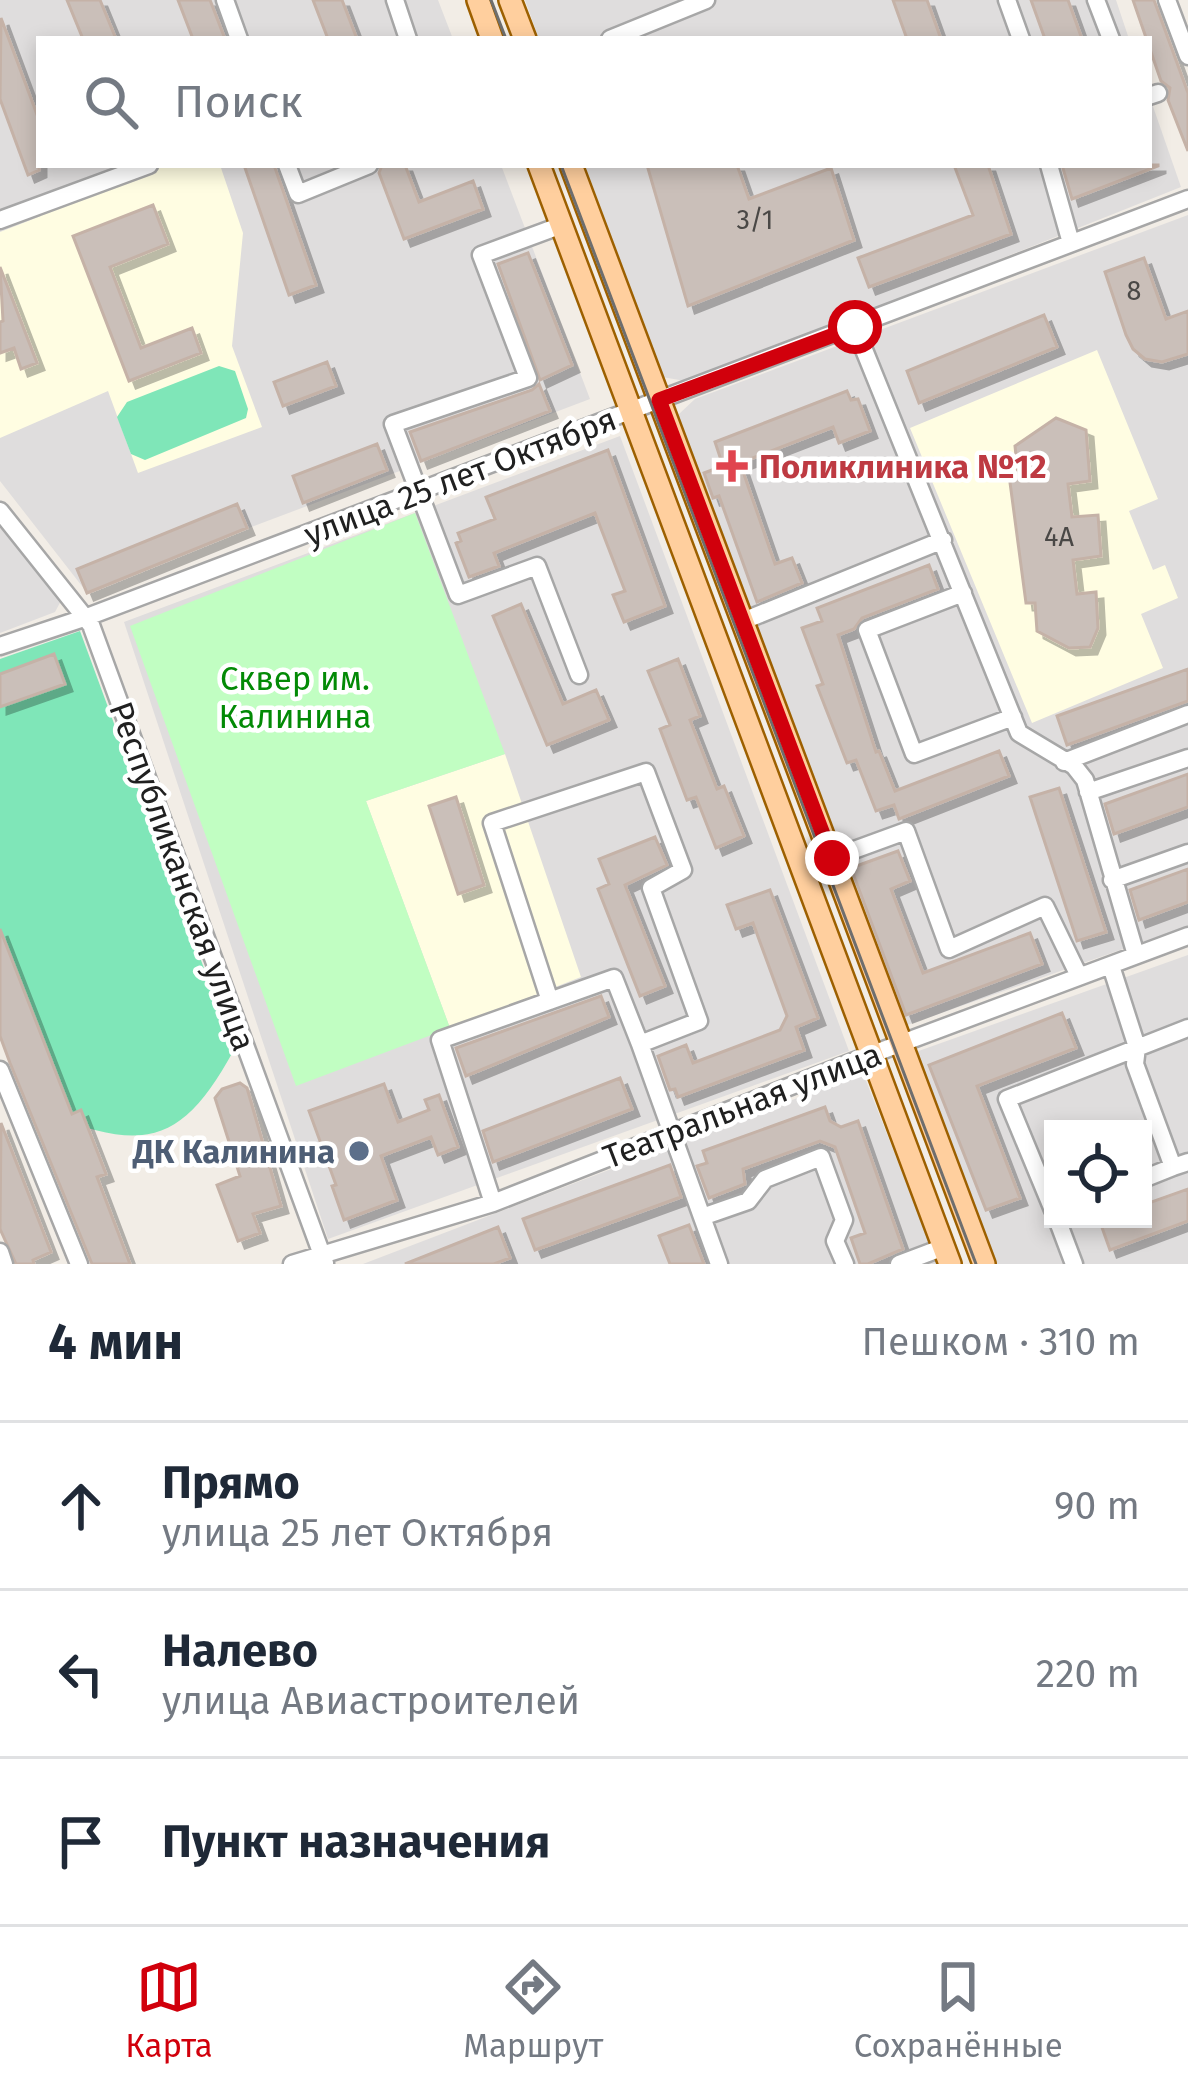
<!DOCTYPE html>
<html lang="ru">
<head>
<meta charset="utf-8">
<style>
	:root { --surface:#fff; --page:#f2f2f3; --text:#1f2937; --muted:#747a83; --line:#e0e1e3; --accent:#d1000c }
	body { margin:0; font-family:"Fira Sans",sans-serif; background:var(--page); color:var(--text) }
	.controls { position:absolute; right:36px; bottom:36px; display:grid; overflow:hidden; border-radius:0px; box-shadow:0 6px 18px #0003 }
	.controls button { width:108px; height:108px; display:grid; place-items:center; padding:0; border:0; border-bottom:3px solid var(--line); background:var(--surface); color:var(--text); font:60px sans-serif }
	.stop { position:absolute; width:36px; height:36px; margin:-27px; border:9px solid #d1000c; border-radius:50%; background:#fff }
	.stop.end { background:#d1000c; border-color:#fff; box-shadow:0 3px 12px #0008 }
	.list { margin:0; padding:0; list-style:none }
	h2 { display:flex; justify-content:space-between; align-items:center; height:156px; margin:0; padding:0 48px; font-size:51px }
	h2 small { font-size:39px; font-weight:400; color:var(--muted) }
	.list li { display:grid; grid-template-columns:78px 1fr auto; gap:36px; align-items:center; box-sizing:border-box; height:168px; padding:0 48px; border-top:3px solid var(--line) }
	.list b { display:block; font-size:45px; white-space:nowrap }
	.list p { margin:0; font-size:39px; white-space:nowrap; color:var(--muted) }
	.list em { font-size:39px; font-style:normal; color:var(--muted) }
	.icon { flex:none; width:66px; height:66px; fill:none; stroke:currentColor; stroke-width:2; stroke-linecap:round; stroke-linejoin:round }
	.map { position:relative; flex:none; width:1188px; height:1264px; overflow:hidden }
	.search { position:absolute; background:var(--surface); box-shadow:0 6px 18px #0003; left:36px; right:36px; top:36px; height:132px; display:flex; align-items:center; gap:30px; box-sizing:border-box; padding:0 42px; border-radius:0px; color:var(--muted); font-size:45px }
	.sheet { height:660px; background:var(--surface) }
	nav { display:flex; justify-content:space-around; align-items:center; box-sizing:border-box; height:168px; border-top:3px solid var(--line); background:var(--surface); font-size:33px; color:var(--muted) }
	nav a { display:grid; justify-items:center; gap:6px }
	nav .on { color:var(--accent) }
	.map>svg:first-child { display:block }
	.residential { fill:#dfdddd; fill-rule:evenodd }
	.education { fill:#fffde2 }
	.park { fill:#c1fec2 }
	.pitch { fill:#7fe6b8 }
	.building { fill:#cabfb9; stroke:#c5b2a7; stroke-width:3; filter:url(#shadow) }
	.lines { fill:none; stroke-linecap:round; stroke-linejoin:round }
	.minor-casing { stroke:#a7a7a7; stroke-width:21 }
	.major-casing { stroke:#9d6000; stroke-width:26 }
	.minor { stroke:#fff; stroke-width:16 }
	.major { stroke:#ffcf9e; stroke-width:21 }
	.tram { stroke:#6e6e6e; stroke-width:3 }
	.route { stroke:#d1000c; stroke-width:15 }
	.health-dot { fill:#e0444e; stroke:#fff; stroke-width:4.5 }
	.service-dot { fill:#5c6f8a; stroke:#fff; stroke-width:4.5 }
	.labels { text-anchor:middle; stroke-width:9; stroke-linejoin:round; paint-order:stroke }
	.number-label { font-size:27px; fill:#4a4846 }
	.health-label { font-size:33px; font-weight:bold; fill:#be3a42; stroke:#fff; text-anchor:start }
	.street-label { font-size:33px; fill:#202020; stroke:#fff }
	.park-label { font-size:33px; fill:#038a06; stroke:#fff }
	.service-label { font-size:33px; font-weight:bold; fill:#4e5e75; stroke:#fff; text-anchor:end }
</style>
</head>
<body>
<div class="map">
<svg width="1188" height="1264" viewBox="0 0 1188 1264">
	<defs>
		<filter id="shadow"><feDropShadow dx="7" dy="7" stdDeviation="0" flood-color="#0004"/></filter>
	</defs>
	<rect width="100%" height="100%" fill="#f2ede6"/>
	<path class="residential" d="M 0,0 L 438,0 L 453,39 L 39,39 L 39,165 L 501,165 L 590,399 L 85,590 L 0,481 Z
		M 525,0 L 1116,0 L 1129,39 L 539,39 Z
		M 1149,95 L 1181,187 L 691,382 L 662,377 L 585,165 L 1149,165 Z
		M 1188,215 L 1188,926 L 902,1027 L 676,426 L 679,414 L 695,399 Z
		M 620,436 L 849,1051 L 328,1239 L 124,622 Z
		M 0,518 L 62,599 L 55,612 L 0,633 Z
		M 1188,955 L 1188,1264 L 994,1264 L 913,1053 ZM 1053,1129 L 1143,1129 L 1143,1219 L 1053,1219 Z
		M 863,1073 L 938,1264 L 363,1264 Z"/>
	<path class="education" d="M 164,165 L 220,165 L 243,233 L 232,346 L 262,427 L 138,473 L 108,391 L 0,438 L 0,232 L 41,216 L 39,210 Z
		M 1097,350 L 1158,499 L 1129,511 L 1153,570 L 1165,565 L 1178,598 L 1141,614 L 1163,668 L 1032,723 L 910,428 Z
		M 505,754 L 581,977 L 450,1028 L 366,801 Z"/>
	<path class="park" d="M 415,513 L 505,754 L 366,801 L 450,1028 L 296,1086 L 130,626 Z"/>
	<path class="pitch" d="M 219,366 L 235,371 L 248,409 L 246,418 L 145,460 L 131,454 L 117,417 L 127,402 Z
		M 80,631 L 234,1050 C 183,1142 148,1153 50,1115 L 0,974 L 0,659 Z"/>
	<path class="building" d="M 67,0 L 100,0 L 116,39 L 83,39 Z
		M 178,0 L 210,0 L 225,39 L 193,39 Z
		M 313,0 L 342,0 L 357,39 L 328,39 Z
		M 893,0 L 927,0 L 941,39 L 907,39 Z
		M 1031,0 L 1068,0 L 1082,39 L 1045,39 Z
		M 1133,0 L 1154,0 L 1188,93 L 1188,151 L 1168,100 L 1170,88 L 1161,81 Z
		M 1,18 L 39,120 L 39,170 L 28,175 L 0,99 Z
		M 244,165 L 274,165 L 316,285 L 289,295 Z
		M 382,165 L 405,165 L 419,202 L 473,181 L 483,209 L 404,239 L 379,173 Z
		M 647,165 L 737,165 L 749,199 L 831,168 L 854,240 L 688,306 Z
		M 954,165 L 988,165 L 1011,234 L 869,287 L 858,258 L 973,215 Z
		M 1062,165 L 1158,165 L 1158,166 L 1072,199 Z
		M 153,205 L 168,244 L 110,267 L 141,348 L 192,328 L 201,353 L 129,381 L 73,236 Z
		M 528,253 L 572,365 L 540,380 L 498,264 Z
		M 1144,258 L 1166,319 L 1188,311 L 1188,354 L 1162,362 L 1145,359 L 1133,349 L 1126,335 L 1105,272 Z
		M 0,267 L 37,363 L 21,369 L 14,348 L 0,353 L 0,322 L 3,321 Z
		M 1044,315 L 1057,347 L 919,403 L 907,371 Z
		M 327,362 L 336,386 L 283,406 L 274,382 Z
		M 539,384 L 550,411 L 421,461 L 410,432 L 532,390 Z
		M 847,391 L 851,400 L 858,399 L 870,431 L 839,443 L 833,427 L 740,463 L 775,564 L 792,558 L 802,583 L 757,602 L 719,496 L 713,498 L 704,473 L 723,466 L 715,442 Z
		M 1056,418 L 1086,430 L 1090,481 L 1068,484 L 1072,517 L 1098,515 L 1101,556 L 1073,560 L 1077,594 L 1096,592 L 1098,628 L 1090,647 L 1069,648 L 1037,631 L 1035,603 L 1026,603 L 1009,475 L 1018,475 L 1015,446 Z
		M 377,444 L 387,470 L 303,503 L 293,476 Z
		M 608,450 L 665,606 L 624,622 L 613,595 L 625,591 L 595,513 L 494,553 L 499,566 L 469,577 L 456,543 L 461,541 L 458,533 L 495,519 L 486,497 Z
		M 237,504 L 247,528 L 87,593 L 77,569 Z
		M 929,565 L 938,589 L 862,618 L 854,629 L 838,635 L 876,752 L 879,751 L 895,791 L 999,751 L 1009,776 L 899,819 L 894,805 L 876,811 L 856,760 L 847,763 L 817,686 L 823,684 L 802,628 L 822,621 L 817,608 Z
		M 521,604 L 563,704 L 596,690 L 609,720 L 547,745 L 493,616 Z
		M 54,654 L 65,684 L 0,707 L 0,674 Z
		M 678,659 L 700,716 L 690,720 L 717,789 L 724,786 L 744,836 L 716,848 L 696,797 L 687,800 L 660,729 L 670,725 L 648,671 Z
		M 1188,669 L 1188,701 L 1067,745 L 1057,716 Z
		M 1188,774 L 1188,807 L 1114,834 L 1105,804 Z
		M 1059,788 L 1106,932 L 1077,941 L 1030,797 Z
		M 456,797 L 484,885 L 458,894 L 429,806 Z
		M 655,837 L 667,865 L 625,885 L 665,986 L 640,996 L 598,889 L 609,884 L 599,859 Z
		M 898,851 L 910,881 L 891,889 L 923,973 L 1030,933 L 1042,964 L 906,1015 L 851,868 Z
		M 1188,869 L 1188,902 L 1139,920 L 1130,890 Z
		M 770,890 L 818,1018 L 796,1027 L 804,1050 L 678,1097 L 675,1089 L 670,1090 L 658,1056 L 686,1045 L 693,1063 L 780,1030 L 787,1016 L 753,923 L 736,929 L 727,905 Z
		M 0,929 L 72,1114 L 81,1110 L 106,1174 L 97,1177 L 130,1264 L 92,1264 L 10,1063 L 0,1036 Z
		M 601,996 L 609,1017 L 466,1076 L 456,1048 Z
		M 1062,1013 L 1076,1048 L 977,1086 L 1020,1198 L 986,1210 L 929,1065 Z
		M 620,1078 L 632,1109 L 493,1162 L 483,1131 Z
		M 240,1083 L 247,1088 L 281,1206 L 253,1214 L 260,1233 L 238,1241 L 217,1185 L 240,1176 L 215,1098 L 222,1089 Z
		M 384,1084 L 398,1122 L 429,1110 L 425,1100 L 439,1095 L 458,1147 L 438,1155 L 431,1137 L 381,1156 L 397,1200 L 344,1220 L 332,1186 L 336,1185 L 309,1111 Z
		M 825,1107 L 830,1121 L 841,1127 L 858,1121 L 903,1249 L 868,1264 L 860,1264 L 851,1238 L 865,1233 L 835,1147 L 820,1141 L 743,1169 L 745,1184 L 709,1198 L 697,1166 L 707,1163 L 703,1151 Z
		M 1,1123 L 51,1252 L 33,1260 L 34,1264 L 16,1264 L 0,1229 Z
		M 670,1165 L 681,1197 L 535,1250 L 523,1219 Z
		M 1188,1189 L 1188,1221 L 1110,1250 L 1099,1219 L 1143,1219 L 1143,1205 Z
		M 689,1225 L 704,1264 L 670,1264 L 659,1236 Z
		M 498,1227 L 510,1258 L 494,1264 L 405,1264 Z"/>
	<g class="lines">
		<defs>
			<path id="minor" d="M 225,0 L 239,39
				M 395,0 L 408,39
				M 1007,0 L 1021,39
				M 1096,0 L 1111,39
				M 1167,0 L 1188,56
				M 610,39 L 706,0
				M 1149,96 L 1158,93
				M 287,165 L 298,194 L 369,165
				M 1049,165 L 1071,243
				M 0,220 L 149,165
				M 562,225 L 481,255 L 528,378 L 393,424 L 458,595 L 537,566 L 579,675
				M 854,325 L 1019,733 L 1074,766 L 1085,780 L 1136,955
				M 0,511 L 91,625 L 325,1263
				M 963,593 L 867,630 L 914,754 L 1013,717
				M 743,621 L 943,540
				M 0,646 L 87,617 L 1188,199
				M 1064,762 L 1188,714
				M 1088,792 L 1188,758
				M 832,858 L 906,831 L 949,949 L 1045,906 L 1079,976
				M 1112,880 L 1188,853
				M 1111,966 L 1137,1047 L 1135,1064 L 1173,1167 L 1188,1162
				M 550,1001 L 492,823 L 646,772 L 683,870 L 651,888 L 699,1021 L 640,1044 L 702,1217 L 748,1201 L 765,1179 L 821,1157 L 844,1220 L 835,1241 L 845,1264
				M 0,1070 L 79,1264
				M 1143,1179 L 1173,1167
				M 493,1203 L 440,1040 L 614,978 L 640,1044
				M 1053,1210 L 1007,1099 L 1188,1028
				M 702,1217 L 719,1264
				M 1057,1219 L 1074,1264
				M 0,1252 L 4,1264
				M 292,1264 L 493,1203 L 870,1055 L 1188,936
				M 899,1264 L 944,1247"/>
			<path id="major" d="M 478,0 L 492,39
				M 510,0 L 525,39
				M 539,165 L 950,1264
				M 571,165 L 984,1264"/>
		</defs>
		<use href="#minor" class="minor-casing"/>
		<use href="#major" class="major-casing"/>
		<use href="#minor" class="minor"/>
		<use href="#major" class="major"/>
		<path class="tram" d="M 491,0 L 506,39
			M 561,165 L 976,1264"/>
	</g>
	<g class="lines">
		<path class="route" d="M 832,858 L 659,400 L 855,327"/>
	</g>
	<path class="health-dot" d="M726 448h12v12h12v12h-12v12h-12v-12h-12v-12h12z"/>
	<circle class="service-dot" cx="359" cy="1151" r="12"/>
	<g class="labels">
		<g class="number-label">
			<text x="755" y="229">3/1</text>
			<text x="1134" y="300">8</text>
			<text x="1059" y="546">4А</text>
		</g>
		<g class="health-label">
			<text x="759" y="478">Поликлиника №12</text>
		</g>
		<g class="street-label">
			<text transform="translate(460 476) rotate(-21)" y="12">улица 25 лет Октября</text>
			<text transform="translate(183 876) rotate(70)" y="12">Республиканская улица</text>
			<text transform="translate(742 1105) rotate(-21)" y="12">Театральная улица</text>
		</g>
		<g class="park-label">
			<text x="295" y="690">Сквер им.<tspan x="295" dy="38">Калинина</tspan></text>
		</g>
		<g class="service-label">
			<text x="335" y="1163">ДК Калинина</text>
		</g>
	</g>
</svg>
<div class="controls">
<button><svg class="icon" aria-label="locate" viewBox="0 0 24 24"><circle cx="12" cy="12" r="6"/><path d="M12 2v4M12 18v4M2 12h4M18 12h4"/></svg></button>
</div>
<div class="stop" style="left:855px;top:327px"></div>
<div class="stop end" style="left:832px;top:858px"></div>
<div class="search"><svg class="icon" aria-label="search" viewBox="0 0 24 24"><circle cx="10" cy="10" r="6"/><path d="M15 15l6 6"/></svg>Поиск</div>
</div>
<section class="sheet">
<h2>4 мин<small>Пешком · 310 m</small></h2>
<ul class="list">
<li><svg class="icon" aria-label="ahead" viewBox="0 0 24 24"><path d="M12 20V5M6 11l6-6 6 6"/></svg><div><b>Прямо</b><p>улица 25 лет Октября</p></div><em>90 m</em></li>
<li><svg class="icon" aria-label="left" viewBox="0 0 24 24"><path d="M17 20v-9H6M10 6l-5 5 5 5"/></svg><div><b>Налево</b><p>улица Авиастроителей</p></div><em>220 m</em></li>
<li><svg class="icon" aria-label="arrive" viewBox="0 0 24 24"><path d="M6 21V4h12l-3 4 3 4H6"/></svg><div><b>Пункт назначения</b></div></li>
</ul>
</section>
<nav>
<a class="on"><svg class="icon" aria-label="map" viewBox="0 0 24 24"><path d="M3 6l6-2 6 2 6-2v14l-6 2-6-2-6 2zM9 4v14M15 6v14"/></svg>Карта</a>
<a><svg class="icon" aria-label="directions" viewBox="0 0 24 24"><path d="M12 3l9 9-9 9-9-9zM9 14v-3h6M13 9l2 2-2 2"/></svg>Маршрут</a>
<a><svg class="icon" aria-label="saved" viewBox="0 0 24 24"><path d="M7 4h10v16l-5-4-5 4z"/></svg>Сохранённые</a>
</nav>
</body>
</html>
